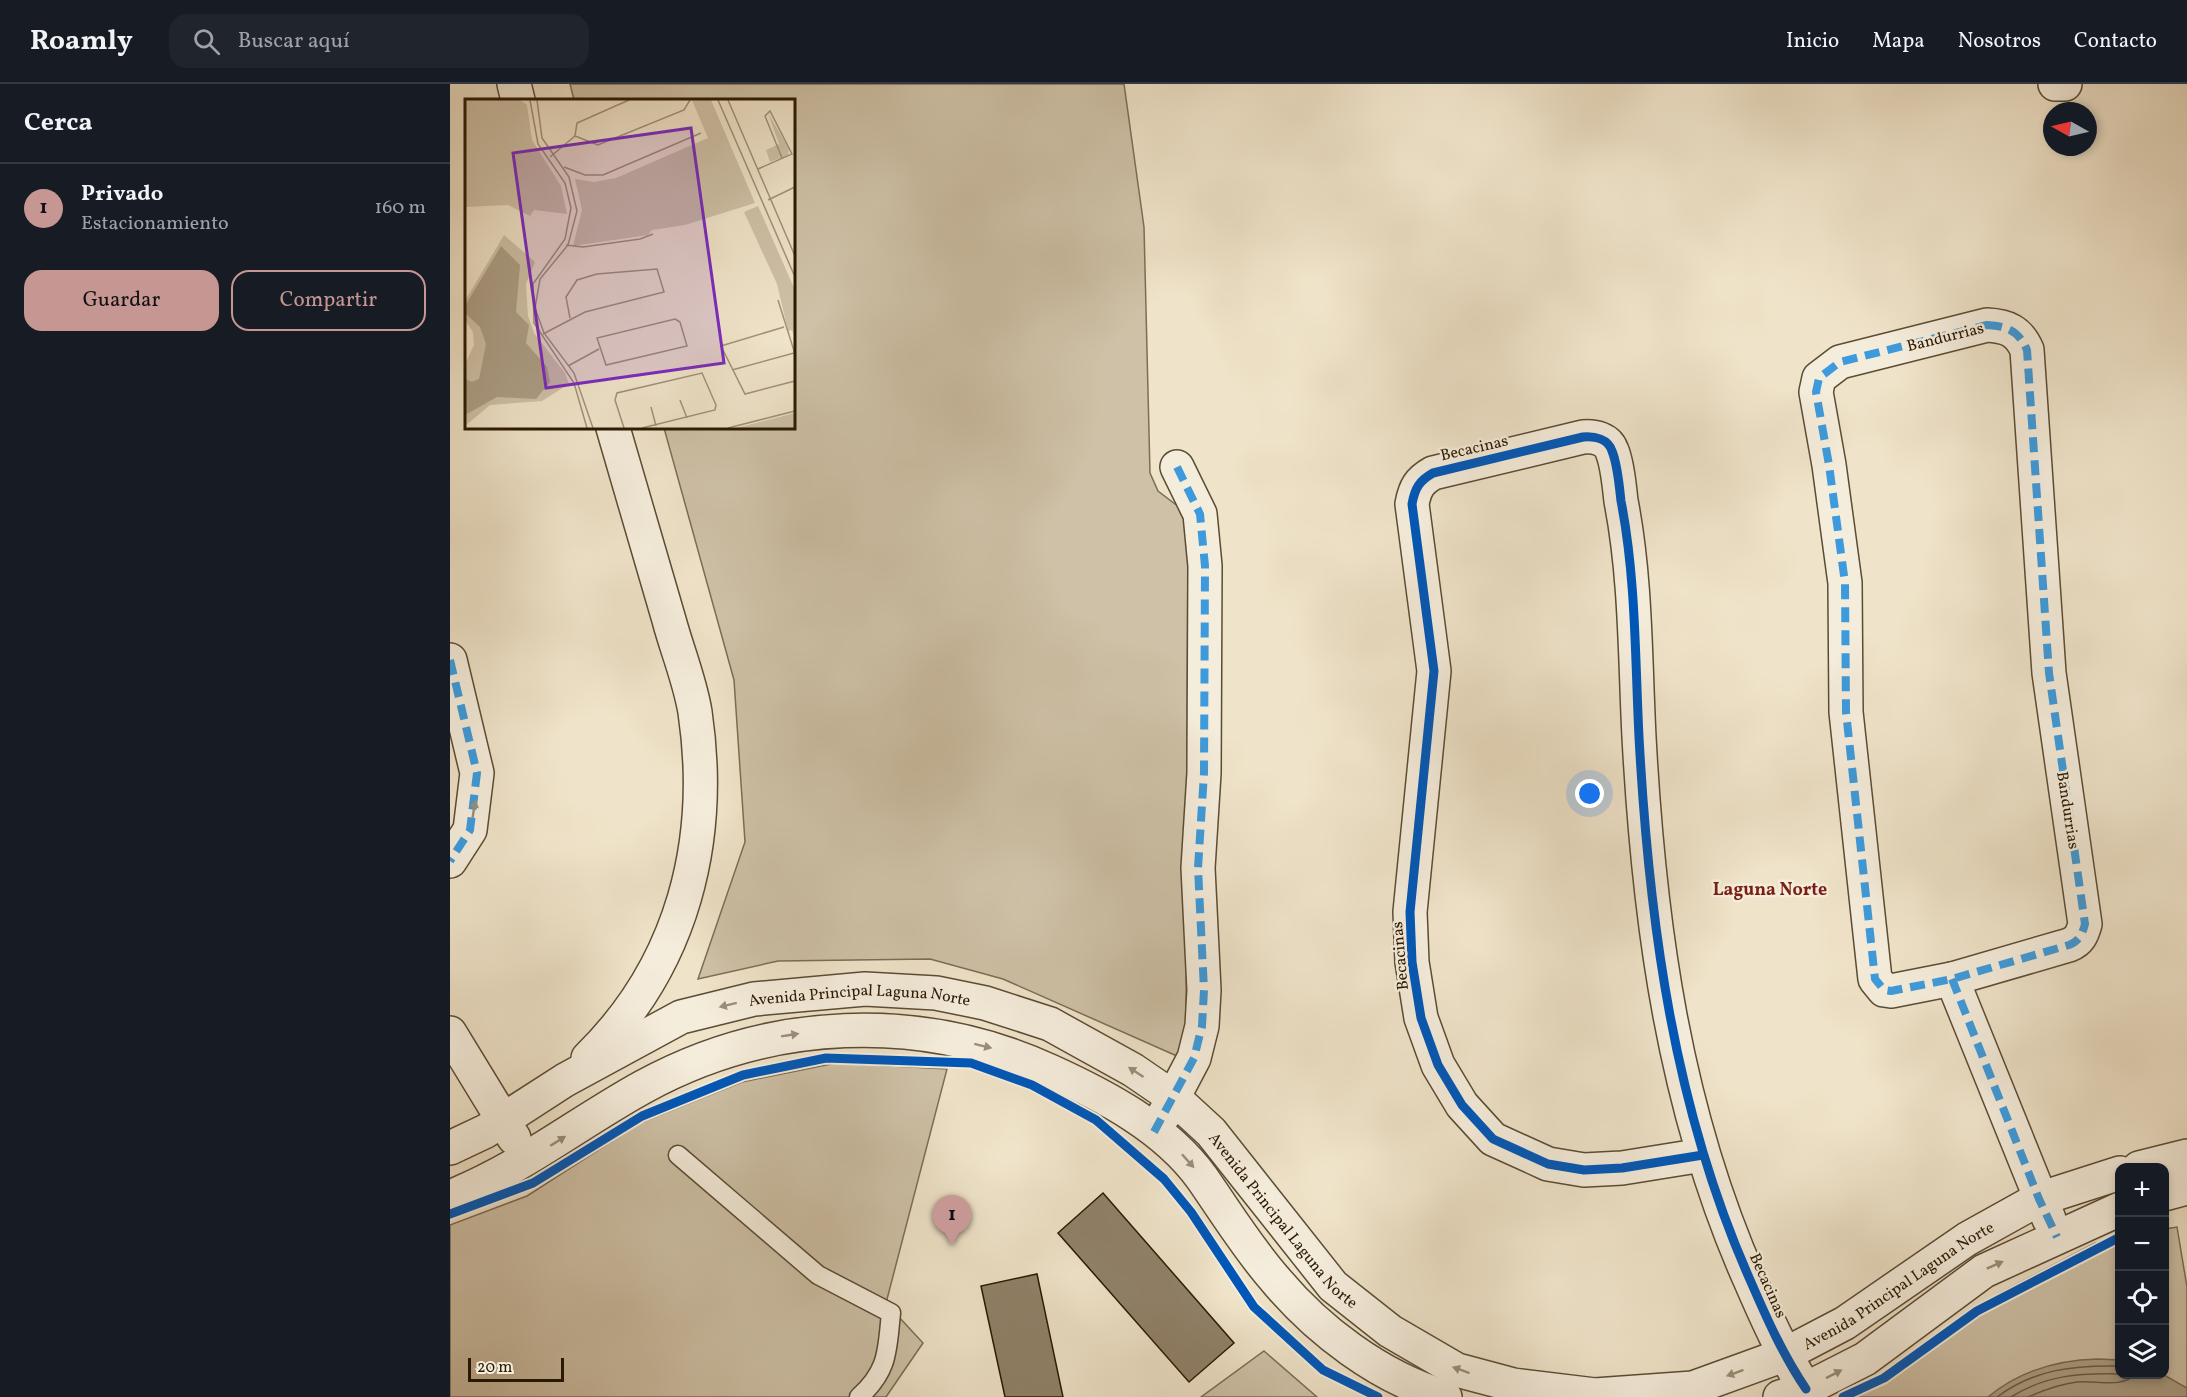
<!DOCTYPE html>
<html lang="es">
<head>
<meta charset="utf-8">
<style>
	:root { --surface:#171b24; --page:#20242c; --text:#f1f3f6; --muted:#9ea1a6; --line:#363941; --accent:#c59692 }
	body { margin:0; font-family:Vollkorn,serif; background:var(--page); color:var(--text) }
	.controls { position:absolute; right:18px; bottom:18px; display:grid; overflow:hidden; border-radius:12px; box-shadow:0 3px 9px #0003 }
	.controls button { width:54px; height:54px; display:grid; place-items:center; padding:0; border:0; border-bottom:2px solid var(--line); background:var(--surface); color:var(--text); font:30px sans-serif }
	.compass { position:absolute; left:1593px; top:18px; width:54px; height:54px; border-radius:50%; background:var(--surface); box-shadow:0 3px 9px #0003; rotate:278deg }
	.scale { position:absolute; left:18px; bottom:15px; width:96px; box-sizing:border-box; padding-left:6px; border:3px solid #2a1903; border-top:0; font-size:16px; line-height:21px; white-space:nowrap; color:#2a1903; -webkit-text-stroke:4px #f5eddc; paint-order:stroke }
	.you { position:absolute; left:1140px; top:710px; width:21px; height:21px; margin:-15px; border:4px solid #fff; border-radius:50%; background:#1a73e8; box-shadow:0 0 0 9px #1a73e833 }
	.badge { display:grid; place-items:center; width:39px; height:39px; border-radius:50%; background:var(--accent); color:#111; font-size:20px; font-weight:700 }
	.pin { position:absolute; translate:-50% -50px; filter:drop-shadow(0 2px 3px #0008) }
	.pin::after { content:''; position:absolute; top:32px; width:21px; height:18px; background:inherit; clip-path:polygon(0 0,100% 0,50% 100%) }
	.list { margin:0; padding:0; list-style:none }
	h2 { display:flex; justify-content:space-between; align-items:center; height:78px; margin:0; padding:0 24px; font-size:26px }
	h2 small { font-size:20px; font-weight:400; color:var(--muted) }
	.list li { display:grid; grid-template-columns:39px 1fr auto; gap:18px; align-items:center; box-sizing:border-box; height:90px; padding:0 24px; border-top:2px solid var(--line) }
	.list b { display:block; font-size:22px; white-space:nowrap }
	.list p { margin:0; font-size:20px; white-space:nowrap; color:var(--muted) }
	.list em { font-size:20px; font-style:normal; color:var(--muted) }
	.actions { display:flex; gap:12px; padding:18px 24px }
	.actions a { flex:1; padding:14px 0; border:2px solid var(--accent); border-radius:18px; text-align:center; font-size:21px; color:var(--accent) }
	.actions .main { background:var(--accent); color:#111 }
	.icon { flex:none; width:33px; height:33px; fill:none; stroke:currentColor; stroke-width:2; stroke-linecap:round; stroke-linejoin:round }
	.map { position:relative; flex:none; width:1737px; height:1313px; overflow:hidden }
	header { display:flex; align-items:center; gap:36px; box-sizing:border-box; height:84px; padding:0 30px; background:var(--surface); border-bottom:2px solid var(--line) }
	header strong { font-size:28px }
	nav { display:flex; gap:33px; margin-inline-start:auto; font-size:21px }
	.search { width:420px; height:54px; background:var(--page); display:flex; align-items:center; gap:15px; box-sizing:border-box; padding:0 21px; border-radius:18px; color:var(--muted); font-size:22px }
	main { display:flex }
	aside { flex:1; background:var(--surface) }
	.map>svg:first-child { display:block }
	.green { fill:#cec1a7; stroke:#7c6d55; stroke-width:1.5 }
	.water { fill:#ac9e86; stroke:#786952; stroke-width:1.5 }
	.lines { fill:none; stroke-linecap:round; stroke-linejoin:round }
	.shore { stroke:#6b5c44; stroke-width:1.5 }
	.building { fill:#90826a; stroke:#2a1903; stroke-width:1.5 }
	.service-casing { stroke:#5b4c34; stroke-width:21 }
	.minor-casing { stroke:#5b4c34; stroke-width:36 }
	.service { stroke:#f5eddc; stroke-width:18 }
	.minor { stroke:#f5eddc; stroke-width:33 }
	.quiet { stroke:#3d9bdd; stroke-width:8; stroke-dasharray:15 8; stroke-linecap:butt }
	.cycleway-casing { stroke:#f5eddc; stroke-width:13 }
	.cycleway { stroke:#0057b8; stroke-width:9 }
	.oneway { fill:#9a8e7a }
	.labels { text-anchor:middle; stroke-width:5; stroke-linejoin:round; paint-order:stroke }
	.street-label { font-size:16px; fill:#2a1903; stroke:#f5eddc }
	.neighbourhood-label { font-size:18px; font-weight:bold; fill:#7a1f14; stroke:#f5eddc }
	.inset-road { fill:none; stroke:#a0927a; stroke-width:1.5 }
	.view { fill:#7b2cbf; fill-opacity:0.15; stroke:#7b2cbf; stroke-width:3 }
	.inset-edge { fill:none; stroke:#2a1903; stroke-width:3 }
</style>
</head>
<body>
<header>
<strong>Roamly</strong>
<div class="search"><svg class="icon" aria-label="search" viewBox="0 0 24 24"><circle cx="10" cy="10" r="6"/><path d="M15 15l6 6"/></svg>Buscar aquí</div>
<nav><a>Inicio</a><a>Mapa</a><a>Nosotros</a><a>Contacto</a></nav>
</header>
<main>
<aside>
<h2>Cerca<small></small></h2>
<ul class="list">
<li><span class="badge">1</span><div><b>Privado</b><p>Estacionamiento</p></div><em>160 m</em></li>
</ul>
<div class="actions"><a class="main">Guardar</a><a>Compartir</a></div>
</aside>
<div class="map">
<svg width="1737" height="1313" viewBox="0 0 1737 1313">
	<rect width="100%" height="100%" fill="#efe3c9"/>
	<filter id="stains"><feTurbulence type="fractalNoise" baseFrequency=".00333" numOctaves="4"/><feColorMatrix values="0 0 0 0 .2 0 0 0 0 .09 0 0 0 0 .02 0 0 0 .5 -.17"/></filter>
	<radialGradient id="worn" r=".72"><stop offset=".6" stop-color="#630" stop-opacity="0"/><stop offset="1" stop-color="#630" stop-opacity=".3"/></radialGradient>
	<path class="green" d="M 120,0 L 674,0 L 694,143 L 700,389 L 708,407 L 729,423 L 738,437 L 736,976 L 553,895 L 480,875 L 328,877 L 248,895 L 295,758 L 284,596 L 214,344 L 344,344 L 344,16 L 124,16 Z
		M 386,979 L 497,985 L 436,1219 L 473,1259 L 436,1313 L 0,1313 L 0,1141 L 77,1112 L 190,1039 L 292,998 Z
		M 1727,1143 L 1737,1203 L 1737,1313 L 1395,1313 L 1420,1302 L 1474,1271 L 1548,1210 L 1645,1159 L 1669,1154 L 1670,1290 L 1714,1290 L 1715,1145 Z
		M 814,1267 L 867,1313 L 751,1313 Z"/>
	<path class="water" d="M 1648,1275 L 1669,1276 L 1670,1290 L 1714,1291 L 1737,1304 L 1737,1313 L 1538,1313 C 1569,1287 1607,1276 1648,1275 Z"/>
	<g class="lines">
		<path class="shore" d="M 1547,1313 C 1585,1285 1624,1281 1670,1282
			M 1561,1313 C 1596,1291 1629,1289 1670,1290
			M 1578,1313 C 1594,1306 1610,1300 1627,1298 C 1647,1296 1671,1305 1686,1290"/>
	</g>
	<path class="building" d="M 653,1109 L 784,1259 L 739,1298 L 608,1149 Z
		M 587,1190 L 613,1313 L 555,1313 L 531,1202 Z"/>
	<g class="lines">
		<defs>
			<path id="service" d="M 228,1071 L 368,1191 L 441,1229 C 437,1266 439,1286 409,1313"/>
			<g id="minor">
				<path d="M 64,0 L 68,16"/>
				<path d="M 1605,0 L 1615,0"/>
				<path d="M 1537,241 C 1557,242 1569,247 1577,266 L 1599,589 L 1635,840 C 1632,851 1629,857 1619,861 L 1502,895 L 1441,907 L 1434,906 L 1425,895 L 1396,628 L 1395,499 L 1379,381 L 1366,308 L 1369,294 L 1390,278 Z"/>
				<path d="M 0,576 L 27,689 L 20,746 L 0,777"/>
				<path d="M 1502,895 L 1599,1135"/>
				<path d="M 0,949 L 64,1054"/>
				<path d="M 138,974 C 233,881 264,757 245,628 C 240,597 227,566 219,536 C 200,472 182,408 163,344"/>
				<path d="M 714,1031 L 744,974 L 752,942 L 754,906 L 748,784 L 754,689 L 755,482 L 750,430 L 727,383"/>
				<path id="s1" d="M 0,1064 L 36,1047 L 115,996 L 231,933 L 304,915 L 415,905 L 486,909 L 535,919 L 600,940 L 683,986 L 724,1014 L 761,1048 L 883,1202 L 940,1247 L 1007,1286 L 1063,1301 L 1145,1311 L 1243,1304 L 1334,1271 L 1395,1239 L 1517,1155 L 1589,1115 L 1670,1089"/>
				<path d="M 1253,1071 L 1172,1084 L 1134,1086 L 1098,1080 L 1043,1055 L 1012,1021 L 988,981 L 971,934 L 962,878 L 960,828 L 984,587 L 962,420 C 965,404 969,397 983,389 L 1133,353 C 1145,352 1158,355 1162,367 C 1168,382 1169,401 1171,417 C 1186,494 1185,574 1189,653 C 1199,839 1224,1026 1301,1198 C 1317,1235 1333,1271 1356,1305"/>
				<path d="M 1689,1084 L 1737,1072"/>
				<path d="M 1714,1110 L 1737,1104"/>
				<path d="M 0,1113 C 74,1083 126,1040 193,1003 C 319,934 469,927 600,987 C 655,1012 716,1044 752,1094 C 775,1127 797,1163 824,1194 C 867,1246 929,1293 995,1313"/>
				<path d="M 1330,1313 L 1356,1305 L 1415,1275 L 1534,1187 L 1670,1125"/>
			</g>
		</defs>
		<use href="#service" class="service-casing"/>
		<use href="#minor" class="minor-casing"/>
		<use href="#service" class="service"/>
		<use href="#minor" class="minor"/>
		<path class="quiet" d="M 1537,241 C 1557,242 1569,247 1577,266 L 1599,589 L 1635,840 C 1632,851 1629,857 1619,861 L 1502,895 L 1441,907 L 1434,906 L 1425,895 L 1396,628 L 1395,499 L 1379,381 L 1366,308 L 1369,294 L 1390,278 Z
			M 0,576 L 27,689 L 20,746 L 0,777
			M 1502,895 L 1589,1115 L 1607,1153
			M 704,1048 L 744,974 L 752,942 L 754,906 L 748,784 L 754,689 L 755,482 L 750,430 L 727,383"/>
		<defs>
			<path id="cycleway" d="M 1253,1071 L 1172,1084 L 1134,1086 L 1098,1080 L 1043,1055 L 1012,1021 L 988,981 L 971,934 L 962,878 L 960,828 L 984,587 L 962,420 C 965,404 969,397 983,389 L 1133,353 C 1145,352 1158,355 1162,367 C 1168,382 1169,401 1171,417 C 1186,494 1185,574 1189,653 C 1199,839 1224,1026 1301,1198 C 1317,1235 1333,1271 1356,1305
				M 0,1130 L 83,1099 L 192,1032 L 293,991 L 376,974 L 521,979 L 582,1001 L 646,1036 L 714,1095 L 741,1128 L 804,1223 L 873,1286 L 928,1313
				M 1393,1313 L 1434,1294 L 1527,1227 L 1670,1153"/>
		</defs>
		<use href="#cycleway" class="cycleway-casing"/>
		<use href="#cycleway" class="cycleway"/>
	</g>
	<defs><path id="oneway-solid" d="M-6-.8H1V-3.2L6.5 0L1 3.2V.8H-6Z" transform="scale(1.5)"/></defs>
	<g class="oneway">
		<use href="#oneway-solid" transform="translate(24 725) rotate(-81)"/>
		<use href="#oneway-solid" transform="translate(278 921) rotate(166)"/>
		<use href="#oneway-solid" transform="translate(340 951) rotate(-9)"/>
		<use href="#oneway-solid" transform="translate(533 962) rotate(14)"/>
		<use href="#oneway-solid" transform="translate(686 988) rotate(-147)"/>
		<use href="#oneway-solid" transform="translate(108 1057) rotate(-32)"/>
		<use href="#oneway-solid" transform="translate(738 1077) rotate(48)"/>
		<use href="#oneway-solid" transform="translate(1545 1181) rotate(-24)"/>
		<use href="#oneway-solid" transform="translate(1011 1286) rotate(-160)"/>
		<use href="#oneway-solid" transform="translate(1285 1289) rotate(160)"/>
		<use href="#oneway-solid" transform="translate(1384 1290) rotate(-27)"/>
	</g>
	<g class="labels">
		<g class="street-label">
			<text transform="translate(1495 252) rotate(-14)" y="6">Bandurrias</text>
			<text transform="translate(1024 363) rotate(-13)" y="6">Becacinas</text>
			<text transform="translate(1619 726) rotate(81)" y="6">Bandurrias</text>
			<text transform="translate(949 872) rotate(-95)" y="6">Becacinas</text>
			<text dy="6" stroke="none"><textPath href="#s1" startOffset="447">Avenida Principal Laguna Norte</textPath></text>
			<text dy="6" stroke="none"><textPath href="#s1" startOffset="951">Avenida Principal Laguna Norte</textPath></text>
			<text transform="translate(1319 1201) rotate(66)" y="6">Becacinas</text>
			<text dy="6" stroke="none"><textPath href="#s1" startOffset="1653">Avenida Principal Laguna Norte</textPath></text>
		</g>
		<g class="neighbourhood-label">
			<text x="1320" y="811">Laguna Norte</text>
		</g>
	</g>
	<g transform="translate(15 15)">
		<rect width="330" height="330" fill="#efe3c9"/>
		<path d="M 0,1 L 55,1 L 62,6 L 67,41 L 96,87 L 102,115 L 69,111 L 65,117 L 43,106 L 0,108 ZM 227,1 L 246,1 L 290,104 L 220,126 L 187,131 L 183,136 L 108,147 L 117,111 L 110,80 L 129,83 L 151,79 L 243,39 ZM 303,14 L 324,50 L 323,56 L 305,63 L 301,51 L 314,45 ZM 293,107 L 330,191 L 330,238 L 327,231 L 323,232 L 312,185 L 279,113 ZM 39,136 L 70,163 L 61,185 L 63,217 L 69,234 L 100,274 L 104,285 L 77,302 L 25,306 L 0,327 L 0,265 L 9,246 L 8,233 L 0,221 L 0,202 ZM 330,314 L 330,329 L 271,329 Z" fill="#cec1a7"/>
		<path d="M 36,147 L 55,166 L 51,213 L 64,226 L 61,244 L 82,268 L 85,283 L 71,300 L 32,298 L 0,316 L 0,280 L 7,283 L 14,280 L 21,245 L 15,228 L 0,214 L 0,207 Z" fill="#ac9e86"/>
		<path class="inset-road" d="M 65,1 L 73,45 L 100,84 L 106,109 L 100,140 L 68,185 L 69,224 L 109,284 L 122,329M 72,1 L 77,39 L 104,78 L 112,112 L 103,146 L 75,180 L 70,209 L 79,234 L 109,274 L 128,329M 164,1 L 112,24 L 110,37 L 133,46 L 219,11 L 225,1M 253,1 L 330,178M 263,1 L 330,157M 85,58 L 110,37M 99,68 L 120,76 L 138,76 L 236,34M 293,70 L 327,55 L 305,12 L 300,17 L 317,59M 303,101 L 330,88M 101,146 L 118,148 L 175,140 L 188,135M 313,201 L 330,255M 210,220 L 215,223 L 222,247 L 141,266 L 132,239 ZM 319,228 L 256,247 L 280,295 L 330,282M 78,235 L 120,213 L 199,193 L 192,170 L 132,175 L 112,181 L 101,198 L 105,219M 103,267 L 134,250M 267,271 L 329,254M 215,301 L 222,319M 186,308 L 191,327M 159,329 L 150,301 L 152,294 L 237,274 L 251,306 L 250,311 L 177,329M 263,329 L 330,312"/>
		<path class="view" d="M 226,29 L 259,264 L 81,289 L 48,54 Z"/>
		<rect width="330" height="330" class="inset-edge"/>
	</g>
	<rect width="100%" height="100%" filter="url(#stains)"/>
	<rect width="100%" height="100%" fill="url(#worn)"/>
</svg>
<div class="controls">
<button>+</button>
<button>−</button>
<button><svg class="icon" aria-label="locate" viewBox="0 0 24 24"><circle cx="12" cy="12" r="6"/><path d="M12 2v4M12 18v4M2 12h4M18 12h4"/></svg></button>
<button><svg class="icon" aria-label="layers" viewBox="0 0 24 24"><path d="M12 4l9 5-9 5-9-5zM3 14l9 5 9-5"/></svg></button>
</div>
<svg class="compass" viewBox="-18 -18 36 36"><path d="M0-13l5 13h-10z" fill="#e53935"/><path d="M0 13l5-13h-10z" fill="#9ea1a6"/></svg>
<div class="scale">20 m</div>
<div class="you"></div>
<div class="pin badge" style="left:502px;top:1161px">1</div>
</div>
</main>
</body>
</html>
